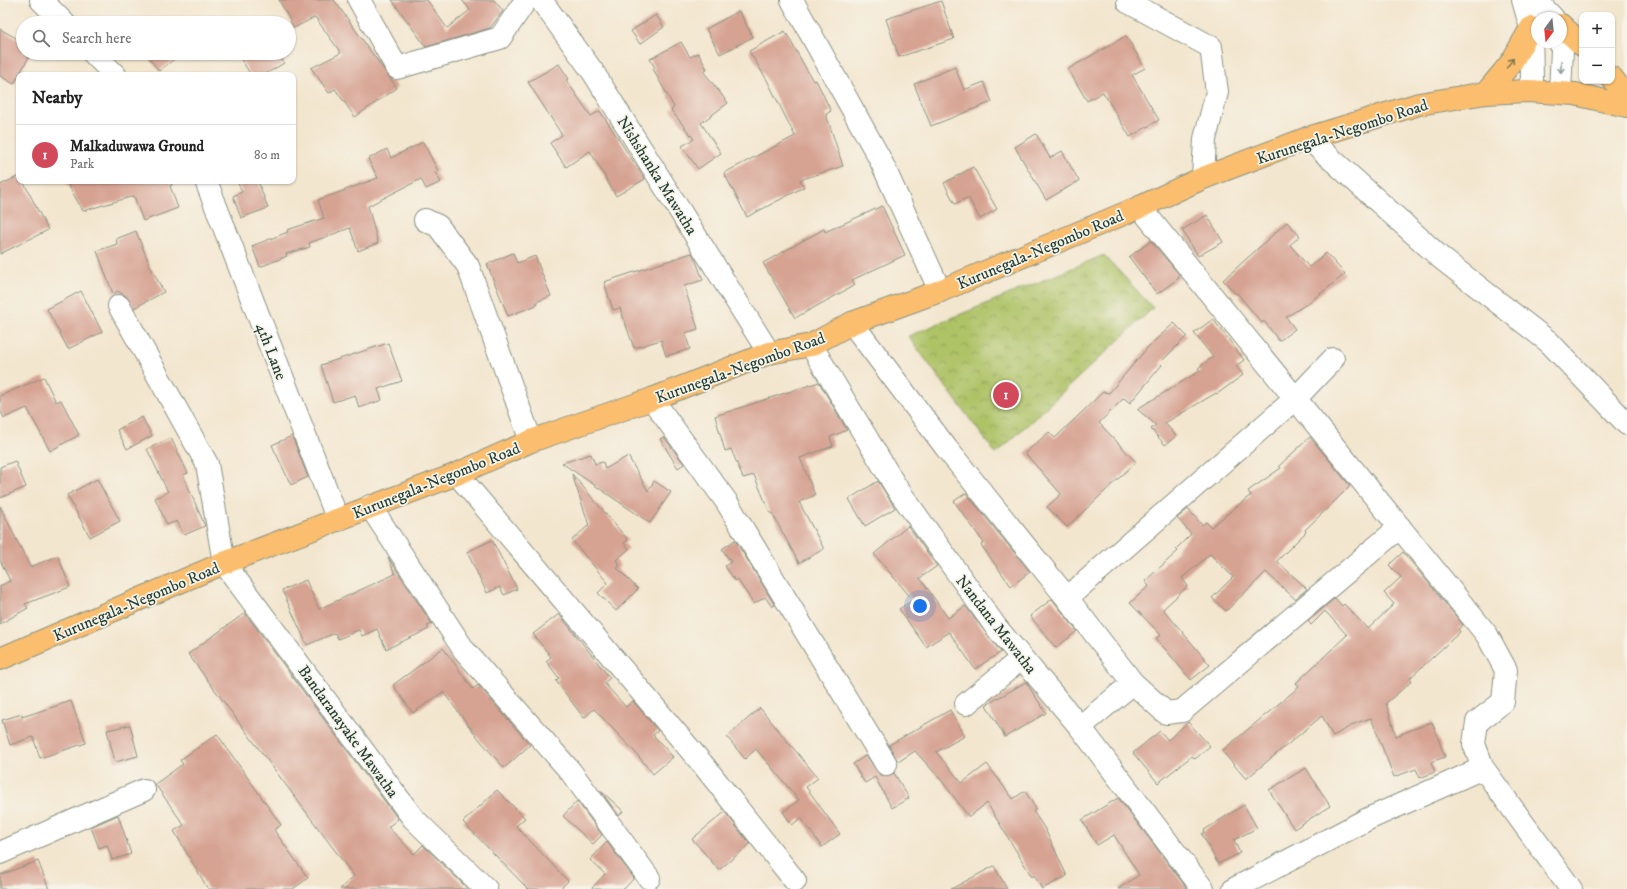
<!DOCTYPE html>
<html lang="en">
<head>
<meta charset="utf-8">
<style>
	:root { --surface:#fff; --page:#f2f2f2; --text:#222; --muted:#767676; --line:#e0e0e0; --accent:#d1495b }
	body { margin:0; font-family:"IM FELL DW Pica",serif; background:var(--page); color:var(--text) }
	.controls { position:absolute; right:12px; top:12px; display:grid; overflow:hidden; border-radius:8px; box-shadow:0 1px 3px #0004 }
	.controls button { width:36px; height:36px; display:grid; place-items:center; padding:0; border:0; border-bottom:1px solid var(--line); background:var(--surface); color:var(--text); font:20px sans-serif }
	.compass { position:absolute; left:1531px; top:12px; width:36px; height:36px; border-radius:50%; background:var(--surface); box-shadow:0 1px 3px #0004; rotate:195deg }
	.you { position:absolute; left:920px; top:606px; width:14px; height:14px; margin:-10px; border:3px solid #fff; border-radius:50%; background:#1a73e8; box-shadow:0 0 0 6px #1a73e833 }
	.badge { display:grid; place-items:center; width:26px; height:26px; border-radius:50%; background:var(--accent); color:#fff; font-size:13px; font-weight:700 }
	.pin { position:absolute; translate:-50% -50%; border:2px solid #fff; box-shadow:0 1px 4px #0006 }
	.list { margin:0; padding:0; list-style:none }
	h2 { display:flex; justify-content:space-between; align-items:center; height:52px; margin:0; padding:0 16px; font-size:17px }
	h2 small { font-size:13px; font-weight:400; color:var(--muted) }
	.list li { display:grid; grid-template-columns:26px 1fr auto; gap:12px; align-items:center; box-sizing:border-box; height:60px; padding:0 16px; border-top:1px solid var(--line) }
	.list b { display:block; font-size:15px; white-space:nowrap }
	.list p { margin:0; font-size:13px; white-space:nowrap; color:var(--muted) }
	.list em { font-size:13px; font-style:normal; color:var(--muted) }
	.icon { flex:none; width:22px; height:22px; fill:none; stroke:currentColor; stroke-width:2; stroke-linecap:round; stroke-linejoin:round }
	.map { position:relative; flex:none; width:1627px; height:889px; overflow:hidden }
	.search { position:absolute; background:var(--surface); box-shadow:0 1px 3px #0004; left:16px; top:16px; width:280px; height:44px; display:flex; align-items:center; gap:10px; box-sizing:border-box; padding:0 14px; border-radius:22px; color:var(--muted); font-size:15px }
	.panel { position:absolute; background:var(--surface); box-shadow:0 1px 3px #0004; left:16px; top:72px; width:280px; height:112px; border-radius:8px }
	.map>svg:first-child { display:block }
	.park { fill:url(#park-crowns); stroke:#66804d }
	.building { fill:#d6a292 }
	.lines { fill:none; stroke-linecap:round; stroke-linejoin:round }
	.minor-casing { stroke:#899282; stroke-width:24 }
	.major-casing { stroke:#899282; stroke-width:24 }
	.minor { stroke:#fff; stroke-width:22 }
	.major { stroke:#fbbe6e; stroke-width:22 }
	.oneway { stroke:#82774e }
	.oneway2 { stroke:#8f9e9a }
	.labels { text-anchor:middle; stroke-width:3.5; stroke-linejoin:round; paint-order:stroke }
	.street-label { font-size:16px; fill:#1f3d34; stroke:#f7f3e8 }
</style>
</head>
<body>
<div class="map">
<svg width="1627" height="889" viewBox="0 0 1627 889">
	<defs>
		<pattern id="park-crowns" width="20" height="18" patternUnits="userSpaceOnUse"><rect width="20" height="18" fill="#aec266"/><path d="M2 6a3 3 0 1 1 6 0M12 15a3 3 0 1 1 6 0" fill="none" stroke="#8d9f55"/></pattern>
	</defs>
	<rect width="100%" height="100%" fill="#f7f3e8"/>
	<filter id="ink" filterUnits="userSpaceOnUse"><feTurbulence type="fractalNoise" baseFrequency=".025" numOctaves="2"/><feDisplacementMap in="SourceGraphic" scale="8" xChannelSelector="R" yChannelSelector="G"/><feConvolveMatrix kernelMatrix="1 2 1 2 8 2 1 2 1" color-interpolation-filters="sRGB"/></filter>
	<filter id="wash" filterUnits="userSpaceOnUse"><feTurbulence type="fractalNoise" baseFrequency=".012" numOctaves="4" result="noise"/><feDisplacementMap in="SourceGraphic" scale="16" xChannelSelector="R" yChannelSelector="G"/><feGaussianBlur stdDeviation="0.9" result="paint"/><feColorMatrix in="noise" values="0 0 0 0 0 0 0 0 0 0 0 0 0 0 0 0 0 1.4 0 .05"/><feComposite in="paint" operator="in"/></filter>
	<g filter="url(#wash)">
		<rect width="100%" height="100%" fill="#f3e6cf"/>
		<path class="park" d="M 1104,255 L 1153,308 L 996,454 L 908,336 Z"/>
		<g id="blocks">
			<path class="building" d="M 279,0 L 334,0 L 397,88 L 355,117 L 335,89 L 329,93 L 311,68 L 341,53 L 315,17 L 294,28 Z
				M 392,0 L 427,0 L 447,28 L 470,10 L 462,0 L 494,0 L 503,11 L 490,28 L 426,47 Z
				M 941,1 L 954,39 L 899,57 L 886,19 Z
				M 739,11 L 753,37 L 720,54 L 706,29 Z
				M 656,15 L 664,27 L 640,44 L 631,31 Z
				M 0,29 L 23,42 L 23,53 L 31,53 L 14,84 L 0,76 Z
				M 785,31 L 813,81 L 816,80 L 831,111 L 826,114 L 843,166 L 800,180 L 804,187 L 747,217 L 724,173 L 795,136 L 767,80 L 749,51 Z
				M 1126,36 L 1145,68 L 1132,75 L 1159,120 L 1130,137 L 1103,92 L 1087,101 L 1068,69 Z
				M 681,42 L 690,57 L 698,53 L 707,69 L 703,71 L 728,103 L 701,123 L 721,153 L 698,169 L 682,146 L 694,139 L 671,110 L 674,107 L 653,69 L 655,68 L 650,59 Z
				M 145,53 L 182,53 L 159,71 Z
				M 237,53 L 278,53 L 284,63 L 264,75 L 251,75 Z
				M 559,64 L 569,79 L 566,80 L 591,116 L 600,111 L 645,179 L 616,196 L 590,151 L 566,167 L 550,143 L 562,135 L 528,82 Z
				M 955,67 L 964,90 L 984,82 L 992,102 L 931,126 L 914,84 Z
				M 1036,134 L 1050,158 L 1062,151 L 1079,181 L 1046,200 L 1015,147 Z
				M 423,142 L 438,171 L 435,172 L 441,182 L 426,189 L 421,179 L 368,206 L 378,243 L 358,251 L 350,228 L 309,243 L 310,247 L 286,254 L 287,256 L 260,267 L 252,246 L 288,232 L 287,230 L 324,218 L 318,200 L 378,178 L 368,159 L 387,149 L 391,158 Z
				M 973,167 L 997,209 L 980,219 L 968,197 L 955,204 L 944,183 Z
				M 19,176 L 19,181 L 23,181 L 48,230 L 0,254 L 0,185 Z
				M 66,181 L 171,181 L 172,185 L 170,186 L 178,208 L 143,221 L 134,196 L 83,211 Z
				M 237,181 L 258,181 L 268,208 L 241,218 L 233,196 L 242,192 Z
				M 882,206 L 905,255 L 852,280 L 855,285 L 795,318 L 763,263 L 824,229 L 825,232 Z
				M 1207,215 L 1223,242 L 1198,256 L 1182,230 Z
				M 1287,222 L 1300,236 L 1290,245 L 1309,267 L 1326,253 L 1345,274 L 1310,302 L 1286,317 L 1295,329 L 1279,341 L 1264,321 L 1262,323 L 1237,293 L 1236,294 L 1223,280 Z
				M 136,231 L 150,266 L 164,292 L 134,308 L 126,296 L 118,291 L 113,294 L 97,251 L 117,244 L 116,239 Z
				M 1151,241 L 1179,274 L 1179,278 L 1157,294 L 1129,257 Z
				M 513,253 L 517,263 L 535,256 L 551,296 L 536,302 L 537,305 L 508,316 L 487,264 Z
				M 692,253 L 696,261 L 703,280 L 684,286 L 698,329 L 685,333 L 690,349 L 666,356 L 661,340 L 634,348 L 620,308 L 613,310 L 604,282 Z
				M 81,291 L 102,332 L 68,349 L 47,309 Z
				M 1213,319 L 1244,360 L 1236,366 L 1243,375 L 1217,394 L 1216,393 L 1165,423 L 1176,436 L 1165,445 L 1151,429 L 1156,425 L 1137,409 L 1200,371 L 1198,368 L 1213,357 L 1194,333 Z
				M 1174,323 L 1187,336 L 1160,363 L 1162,365 L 1130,403 L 1124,398 L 1099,423 L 1136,462 L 1067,527 L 1047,507 L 1061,494 L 1025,453 L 1049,432 L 1055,438 L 1103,392 L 1109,393 L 1148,347 Z
				M 388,343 L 402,381 L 378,389 L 382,400 L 359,408 L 355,395 L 333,402 L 321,365 Z
				M 44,377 L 56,402 L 61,400 L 79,435 L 50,451 L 27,408 L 4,418 L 0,410 L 0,396 Z
				M 819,382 L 847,430 L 830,437 L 833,446 L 800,458 L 815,495 L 799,502 L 824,549 L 799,563 L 772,513 L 770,513 L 754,475 L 743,478 L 731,449 L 725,451 L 715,416 Z
				M 142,417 L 152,436 L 127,449 L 117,430 Z
				M 292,436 L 308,477 L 291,485 L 272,445 Z
				M 664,437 L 684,464 L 678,468 L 660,439 Z
				M 1310,437 L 1350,486 L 1305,530 L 1306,532 L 1277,561 L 1307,589 L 1295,599 L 1266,572 L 1226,611 L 1212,598 L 1233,577 L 1210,554 L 1182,578 L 1188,586 L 1163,609 L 1210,665 L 1191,680 L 1156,638 L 1161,635 L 1130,603 L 1149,586 L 1145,581 L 1178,551 L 1176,549 L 1191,534 L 1177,518 L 1188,509 L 1202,525 L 1206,522 L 1211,527 L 1251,495 L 1248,491 L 1281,468 L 1279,466 Z
				M 171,438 L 188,473 L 183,475 L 205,526 L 184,535 L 177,521 L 167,525 L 155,498 L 168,492 L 147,449 Z
				M 591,454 L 595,464 L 603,462 L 605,469 L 628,456 L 648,491 L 654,481 L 671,492 L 650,523 L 562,463 Z
				M 15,461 L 26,487 L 0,498 L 0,467 Z
				M 572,474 L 628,540 L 624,543 L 629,549 L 616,560 L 620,566 L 617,568 L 638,589 L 616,611 L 598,593 L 608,583 L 572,540 L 589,525 Z
				M 97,479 L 120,521 L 90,537 L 67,495 Z
				M 878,481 L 895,508 L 865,526 L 849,499 Z
				M 966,493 L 1030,572 L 1011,586 L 981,545 L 984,543 L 954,501 Z
				M 0,506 L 30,567 L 58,556 L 70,587 L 25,604 L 28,608 L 0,624 L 0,586 L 10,581 L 0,560 Z
				M 908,526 L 937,566 L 920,578 L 948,618 L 965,606 L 1001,652 L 975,669 L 949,632 L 926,647 L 899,609 L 913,600 L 874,554 Z
				M 492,540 L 517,589 L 504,595 L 500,587 L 487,593 L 467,552 Z
				M 735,540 L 775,605 L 772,607 L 765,597 L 754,604 L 737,579 L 735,581 L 725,566 L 731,562 L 722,549 Z
				M 1403,552 L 1463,625 L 1458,629 L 1460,632 L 1410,678 L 1412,681 L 1386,703 L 1396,736 L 1432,722 L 1445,757 L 1431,762 L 1435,772 L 1420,778 L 1416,769 L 1394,777 L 1371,718 L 1356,723 L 1333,736 L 1322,716 L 1246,779 L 1222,751 L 1299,687 L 1296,683 L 1347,635 L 1325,611 L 1311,625 L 1308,621 L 1335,598 L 1342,606 L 1344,604 L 1368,629 L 1394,604 L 1384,593 L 1401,577 L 1389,565 Z
				M 388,557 L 432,624 L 427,626 L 429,629 L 386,649 L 377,629 L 362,636 L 359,630 L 338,639 L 335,633 L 307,645 L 282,590 L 306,580 L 319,609 L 395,574 Z
				M 1052,599 L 1077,631 L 1056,648 L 1030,616 Z
				M 245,613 L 398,819 L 388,827 L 414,854 L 423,845 L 468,889 L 340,889 L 354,876 L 188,654 Z
				M 559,614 L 610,678 L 604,683 L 626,707 L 633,701 L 658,731 L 653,735 L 673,757 L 653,774 L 634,751 L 594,709 L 584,718 L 556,681 L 559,678 L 546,661 L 551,657 L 533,634 Z
				M 443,648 L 473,689 L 478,685 L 530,745 L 504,768 L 479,739 L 443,692 L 413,713 L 393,685 Z
				M 1026,682 L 1046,713 L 1005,737 L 986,705 Z
				M 71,701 L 86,743 L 40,758 L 33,737 L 10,745 L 2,720 L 22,714 L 22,717 Z
				M 760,708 L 818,778 L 806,787 L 840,834 L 822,847 L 801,818 L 792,825 L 783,812 L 799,800 L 756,749 L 745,759 L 727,737 Z
				M 950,710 L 965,736 L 936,752 L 962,783 L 987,764 L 1013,799 L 1025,791 L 1036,809 L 1033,811 L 1045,829 L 1067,876 L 1042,889 L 1034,875 L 1032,877 L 987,803 L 969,817 L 942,781 L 915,751 L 898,762 L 889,745 Z
				M 1188,722 L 1210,746 L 1195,759 L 1192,756 L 1158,783 L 1133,753 L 1160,731 L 1168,740 Z
				M 130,725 L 138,756 L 115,762 L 107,730 Z
				M 217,734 L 281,825 L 274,830 L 308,878 L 293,889 L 208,889 L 174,831 L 184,825 L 155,784 L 183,764 L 180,760 Z
				M 866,755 L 880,775 L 887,776 L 894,773 L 909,798 L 892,808 L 875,777 L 865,783 L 853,764 Z
				M 1306,768 L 1330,806 L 1294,829 L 1269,790 Z
				M 497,790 L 525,818 L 516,826 L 568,881 L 560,889 L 528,889 L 463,822 Z
				M 600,790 L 623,811 L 619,816 Z
				M 1118,798 L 1186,887 L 1187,889 L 1118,889 L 1139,875 L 1114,835 L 1097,845 L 1082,820 Z
				M 577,801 L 602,835 L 593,844 L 563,816 Z
				M 1244,805 L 1257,828 L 1234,840 L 1240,853 L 1218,864 L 1202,834 L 1205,832 L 1204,830 Z
				M 725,812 L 750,844 L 719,870 L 692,839 Z
				M 118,815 L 131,854 L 112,860 L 107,845 L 99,848 L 91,827 Z
				M 607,842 L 634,878 L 624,889 L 591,889 L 605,874 L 590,860 Z
				M 38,861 L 49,889 L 0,889 L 0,875 Z
				M 994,866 L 1007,889 L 951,889 Z"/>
		</g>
	</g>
	<g filter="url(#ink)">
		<use href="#blocks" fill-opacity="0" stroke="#899282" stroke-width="1"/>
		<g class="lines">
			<defs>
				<path id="minor" d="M 41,0 L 64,23
					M 359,0 L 397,68 L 500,38 L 526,0
					M 541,0 L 593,72 L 769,353
					M 792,0 L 880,159 L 940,291
					M 1523,0 L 1531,28 L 1532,79 L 1528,91
					M 1536,0 L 1553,18
					M 1128,2 L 1211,47 L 1217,92 L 1205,139 L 1203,178
					M 1560,42 L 1562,49 L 1560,93
					M 93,53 L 115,75
					M 1308,138 L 1441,258 L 1549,342 L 1627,424
					M 206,181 L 338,520
					M 1140,207 L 1487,635 L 1506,670 L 1503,702 L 1477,722 L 1474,744 L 1483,768 L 1368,819 L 1234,889
					M 425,220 L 438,226 L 468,266 L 531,441
					M 119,306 L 207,464 L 224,563 L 413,818 L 486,889
					M 852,323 L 947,449 L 1067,598 L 1133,683 L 1166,713 L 1182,711 L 1400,527
					M 811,345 L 896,487 L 996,627 L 1080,727 L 1203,889
					M 652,399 L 726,501 L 886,764
					M 457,474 L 705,767 L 795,881
					M 370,506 L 464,650 L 571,772 L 649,878
					M 1067,598 L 1296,398 L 1333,359
					M 966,704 L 1022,658
					M 1080,727 L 1133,683
					M 1483,768 L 1571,889
					M 0,853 L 144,790"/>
				<path id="major" d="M 1561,25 L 1582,45
					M 1612,78 L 1627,97
					M 1486,93 L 1511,63 L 1531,28
					M 0,659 L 224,563 L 457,474 L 531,441 L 652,399 L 769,353 L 811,345 L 852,323 L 940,291 L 1140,207 L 1203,178 L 1308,138 L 1419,104 L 1486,93 L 1528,91 L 1575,94 L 1627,106"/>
			</defs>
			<use href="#minor" class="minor-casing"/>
			<use href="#major" class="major-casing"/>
			<use href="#minor" class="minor"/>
			<use href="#major" class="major"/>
		</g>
		<defs><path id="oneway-shaft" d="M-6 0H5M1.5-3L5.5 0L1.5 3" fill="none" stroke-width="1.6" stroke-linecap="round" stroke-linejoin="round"/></defs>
		<use class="oneway" href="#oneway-shaft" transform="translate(1510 63) rotate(-55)"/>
		<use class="oneway2" href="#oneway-shaft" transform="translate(1561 67) rotate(92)"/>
	</g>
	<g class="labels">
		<g class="street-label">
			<text transform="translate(1342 131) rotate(-18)" y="6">Kurunegala-Negombo Road</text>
			<text transform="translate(658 175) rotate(58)" y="6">Nishshanka Mawatha</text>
			<text transform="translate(1040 249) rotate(-23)" y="6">Kurunegala-Negombo Road</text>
			<text transform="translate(272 351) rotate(69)" y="6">4th Lane</text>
			<text transform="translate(740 367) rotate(-20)" y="6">Kurunegala-Negombo Road</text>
			<text transform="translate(436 480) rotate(-22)" y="6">Kurunegala-Negombo Road</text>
			<text transform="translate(136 601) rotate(-23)" y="6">Kurunegala-Negombo Road</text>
			<text transform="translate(997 624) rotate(52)" y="6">Nandana Mawatha</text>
			<text transform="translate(349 731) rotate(54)" y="6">Bandaranayake Mawatha</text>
		</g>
	</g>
</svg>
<div class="controls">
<button>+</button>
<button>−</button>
</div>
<svg class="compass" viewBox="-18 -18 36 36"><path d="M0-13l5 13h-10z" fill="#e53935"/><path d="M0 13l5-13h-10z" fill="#767676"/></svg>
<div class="you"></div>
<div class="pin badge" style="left:1006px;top:395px">1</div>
<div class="search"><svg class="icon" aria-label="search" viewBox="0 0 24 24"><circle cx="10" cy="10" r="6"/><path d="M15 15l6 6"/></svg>Search here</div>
<section class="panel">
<h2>Nearby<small></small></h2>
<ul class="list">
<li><span class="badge">1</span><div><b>Malkaduwawa Ground</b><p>Park</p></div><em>80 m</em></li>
</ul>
</section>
</div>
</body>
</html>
